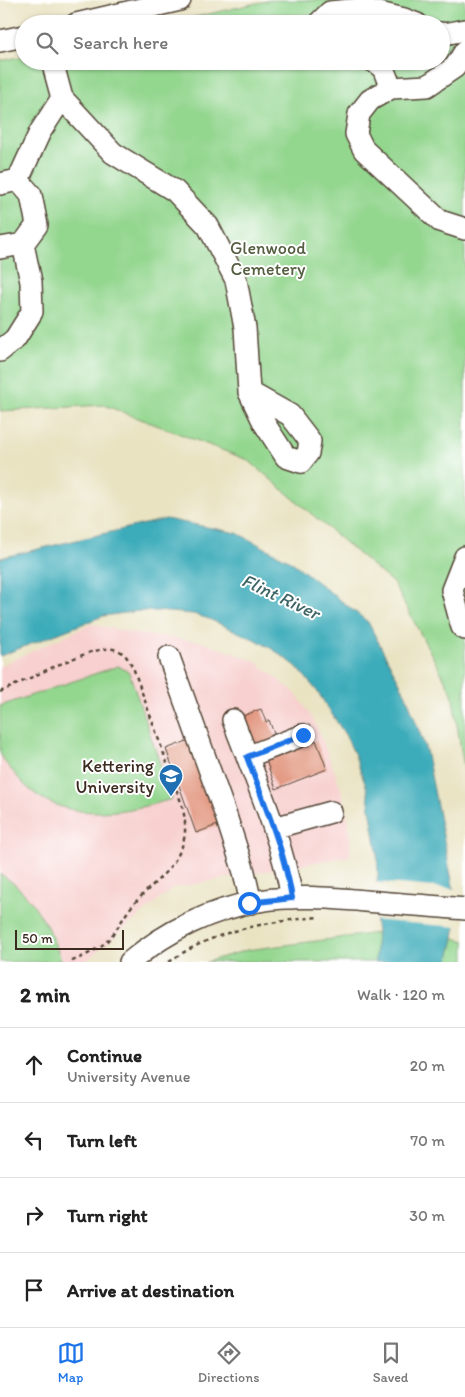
<!DOCTYPE html>
<html lang="en">
<head>
<meta charset="utf-8">
<style>
	:root { --surface:#fff; --page:#f6f6f6; --text:#222; --muted:#767676; --line:#e0e0e0; --accent:#1a73e8 }
	body { margin:0; font-family:Itim,sans-serif; background:var(--page); color:var(--text) }
	.scale { position:absolute; left:15px; bottom:12px; width:109px; box-sizing:border-box; padding-left:5px; border:2px solid #3b2a1e; border-top:0; font-size:14px; line-height:18px; white-space:nowrap; color:#3b2a1e; -webkit-text-stroke:4px #fff; paint-order:stroke }
	.stop { position:absolute; width:15px; height:15px; margin:-11px; border:4px solid #1a73e8; border-radius:50%; background:#fff }
	.stop.end { background:#1a73e8; border-color:#fff; box-shadow:0 1px 5px #0008 }
	.list { margin:0; padding:0; list-style:none }
	h2 { display:flex; justify-content:space-between; align-items:center; height:65px; margin:0; padding:0 20px; font-size:21px }
	h2 small { font-size:16px; font-weight:400; color:var(--muted) }
	.list li { display:grid; grid-template-columns:32px 1fr auto; gap:15px; align-items:center; box-sizing:border-box; height:75px; padding:0 20px; border-top:1px solid var(--line) }
	.list b { display:block; font-size:19px; white-space:nowrap }
	.list p { margin:0; font-size:16px; white-space:nowrap; color:var(--muted) }
	.list em { font-size:16px; font-style:normal; color:var(--muted) }
	.icon { flex:none; width:28px; height:28px; fill:none; stroke:currentColor; stroke-width:2; stroke-linecap:round; stroke-linejoin:round }
	.map { position:relative; flex:none; width:465px; height:962px; overflow:hidden }
	.search { position:absolute; background:var(--surface); box-shadow:0 1px 4px #0004; left:15px; right:15px; top:15px; height:55px; display:flex; align-items:center; gap:12px; box-sizing:border-box; padding:0 18px; border-radius:28px; color:var(--muted); font-size:19px }
	.sheet { height:365px; background:var(--surface) }
	nav { display:flex; justify-content:space-around; align-items:center; box-sizing:border-box; height:70px; border-top:1px solid var(--line); background:var(--surface); font-size:14px; color:var(--muted) }
	nav a { display:grid; justify-items:center; gap:2px }
	nav .on { color:var(--accent) }
	.map>svg:first-child { display:block }
	.built { fill:#f7d0cf }
	.green { fill:#93d68e; stroke:#678056 }
	.water { fill:#3dacba; stroke:#3c6b6c }
	.pier { fill:#e9e3c2 }
	.building { fill:#e1937a }
	.lines { fill:none; stroke-linecap:round; stroke-linejoin:round }
	.minor-casing { stroke:#554637; stroke-width:24 }
	.path { stroke:#554637; stroke-width:2.5; stroke-dasharray:4 4; stroke-linecap:butt }
	.minor { stroke:#fff; stroke-width:21 }
	.route { stroke:#1a73e8; stroke-width:6 }
	.labels { text-anchor:middle; stroke-width:4; stroke-linejoin:round; paint-order:stroke }
	.park-label { font-size:18px; fill:#555e40; stroke:#fff }
	.poi-label { font-size:18px; fill:#3b2a1e; stroke:#fff; text-anchor:end }
	.water-label { font-size:19px; font-style:italic; fill:#3c6464; stroke:#fff }
</style>
</head>
<body>
<div class="map">
<svg width="465" height="962" viewBox="0 0 465 962">
	<rect width="100%" height="100%" fill="#fff"/>
	<filter id="ink" filterUnits="userSpaceOnUse"><feTurbulence type="fractalNoise" baseFrequency=".02" numOctaves="2"/><feDisplacementMap in="SourceGraphic" scale="10" xChannelSelector="R" yChannelSelector="G"/><feConvolveMatrix kernelMatrix="1 2 1 2 8 2 1 2 1" color-interpolation-filters="sRGB"/></filter>
	<filter id="wash" filterUnits="userSpaceOnUse"><feTurbulence type="fractalNoise" baseFrequency=".0096" numOctaves="4" result="noise"/><feDisplacementMap in="SourceGraphic" scale="20" xChannelSelector="R" yChannelSelector="G"/><feGaussianBlur stdDeviation="1.12" result="paint"/><feColorMatrix in="noise" values="0 0 0 0 0 0 0 0 0 0 0 0 0 0 0 0 0 1.4 0 .05"/><feComposite in="paint" operator="in"/></filter>
	<g filter="url(#wash)">
		<rect width="100%" height="100%" fill="#e9e3c2"/>
		<path class="built" d="M 91,624 L 137,634 L 199,641 L 255,661 L 295,693 L 314,720 L 322,739 L 341,789 L 349,823 L 351,842 L 350,856 L 173,888 L 85,962 L 0,962 L 0,666 Z"/>
		<path class="green" d="M 270,0 L 465,0 L 465,775 L 452,693 L 394,584 L 248,460 L 104,405 L 0,411 L 0,61 L 24,56 L 24,61 L 441,61 L 441,24 L 165,24 Z
			M 118,666 L 129,672 L 172,799 C 118,815 54,825 15,774 C 10,768 2,760 0,752 C 0,749 0,744 0,740 C 0,729 0,717 0,706 Z
			M 0,874 C 32,893 48,925 61,959 L 53,962 L 0,962 Z
			M 377,933 L 375,962 L 206,962 L 247,950 Z
			M 454,938 L 465,941 L 465,962 L 448,962 Z"/>
		<path class="water" d="M 166,519 L 237,533 L 292,562 L 368,622 L 406,695 L 426,750 L 458,911 L 454,938 L 448,962 L 375,962 L 377,933 L 373,902 L 378,875 L 377,851 L 367,789 L 354,753 L 346,736 L 317,691 L 296,666 L 274,650 L 258,641 L 209,619 L 193,614 L 157,611 L 139,611 L 103,616 L 0,656 L 0,558 Z"/>
		<path class="pier" d="M 374,882 L 456,889 L 460,911 L 458,927 L 373,920 L 371,902 Z"/>
		<g id="blocks">
			<path class="building" d="M 261,709 L 266,722 L 269,720 L 276,739 L 253,749 L 240,717 Z
				M 311,738 L 313,742 L 316,740 L 327,769 L 276,789 L 266,760 Z
				M 190,740 L 220,824 L 196,833 L 166,749 Z"/>
		</g>
	</g>
	<g filter="url(#ink)">
		<use href="#blocks" fill-opacity="0" stroke="#554637" stroke-width="1"/>
		<g class="lines">
			<defs>
				<path id="minor" d="M 76,24 L 180,0
					M 318,24 L 330,12 L 362,9 L 404,19 L 417,24
					M 441,33 L 444,34 L 465,30
					M 0,41 L 24,36
					M 465,51 L 455,67 L 427,86 L 391,88 L 370,100 L 359,114 L 356,134 L 364,150 L 440,221 L 465,229
					M 52,61 L 62,98 L 113,153 L 175,191 L 208,226 L 236,280 L 245,328 L 249,392 L 264,423 L 286,457 L 301,462 L 308,453 L 310,441 L 290,415 L 249,392
					M 373,61 L 383,68 L 391,88
					M 18,180 L 40,132 L 62,98
					M 0,184 L 18,180
					M 0,248 L 23,244
					M 0,351 L 15,339 L 32,312 L 31,282 L 23,244 L 37,225 L 31,195 L 18,180
					M 465,557 L 452,590 L 462,627 L 465,629
					M 169,657 L 226,816 L 244,872 L 251,903
					M 233,720 C 255,778 281,836 292,898
					M 247,757 L 303,735
					M 274,828 L 331,812
					M 130,962 C 166,931 212,909 259,901 C 295,895 330,898 366,901 C 399,904 432,906 465,909"/>
			</defs>
			<use href="#minor" class="minor-casing"/>
			<path class="path" d="M 0,692 C 24,682 91,645 113,649 C 125,651 129,660 134,670 L 182,805 C 186,821 187,836 180,851 C 170,873 147,888 132,906 C 123,917 117,931 107,941 C 97,950 83,957 70,962
				M 169,962 C 213,930 266,922 319,917"/>
			<use href="#minor" class="minor"/>
		</g>
	</g>
	<g class="lines" filter="url(#ink)">
		<path class="route" d="M 249,903 L 292,898 C 284,849 264,803 247,757 L 303,735"/>
	</g>
	<defs>
		<symbol id="university-pin" viewBox="-11 -11 22 30"><path d="M0 17L-7.5 6A9.5 9.5 0 1 1 7.5 6Z" fill="#1f6fb2" stroke="#fff"/><path d="M0-5L7-2L0 1L-7-2ZM-4 1L0 2.5L4 1V4Q0 6-4 4Z" fill="#fff"/></symbol>
	</defs>
	<g fill-rule="evenodd">
		<use href="#university-pin" x="157" y="762" width="28" height="38"/>
	</g>
	<g class="labels">
		<g class="park-label">
			<text x="268" y="254">Glenwood<tspan x="268" dy="21">Cemetery</tspan></text>
		</g>
		<g class="poi-label">
			<text x="154" y="772">Kettering<tspan x="154" dy="21">University</tspan></text>
		</g>
		<g class="water-label">
			<text transform="translate(281 596) rotate(25)" y="7">Flint River</text>
		</g>
	</g>
</svg>
<div class="scale">50 m</div>
<div class="stop" style="left:249px;top:903px"></div>
<div class="stop end" style="left:303px;top:735px"></div>
<div class="search"><svg class="icon" aria-label="search" viewBox="0 0 24 24"><circle cx="10" cy="10" r="6"/><path d="M15 15l6 6"/></svg>Search here</div>
</div>
<section class="sheet">
<h2>2 min<small>Walk · 120 m</small></h2>
<ul class="list">
<li><svg class="icon" aria-label="ahead" viewBox="0 0 24 24"><path d="M12 20V5M6 11l6-6 6 6"/></svg><div><b>Continue</b><p>University Avenue</p></div><em>20 m</em></li>
<li><svg class="icon" aria-label="left" viewBox="0 0 24 24"><path d="M17 20v-9H6M10 6l-5 5 5 5"/></svg><div><b>Turn left</b></div><em>70 m</em></li>
<li><svg class="icon" aria-label="right" viewBox="0 0 24 24"><path d="M7 20v-9h11M14 6l5 5-5 5"/></svg><div><b>Turn right</b></div><em>30 m</em></li>
<li><svg class="icon" aria-label="arrive" viewBox="0 0 24 24"><path d="M6 21V4h12l-3 4 3 4H6"/></svg><div><b>Arrive at destination</b></div></li>
</ul>
</section>
<nav>
<a class="on"><svg class="icon" aria-label="map" viewBox="0 0 24 24"><path d="M3 6l6-2 6 2 6-2v14l-6 2-6-2-6 2zM9 4v14M15 6v14"/></svg>Map</a>
<a><svg class="icon" aria-label="directions" viewBox="0 0 24 24"><path d="M12 3l9 9-9 9-9-9zM9 14v-3h6M13 9l2 2-2 2"/></svg>Directions</a>
<a><svg class="icon" aria-label="saved" viewBox="0 0 24 24"><path d="M7 4h10v16l-5-4-5 4z"/></svg>Saved</a>
</nav>
</body>
</html>
